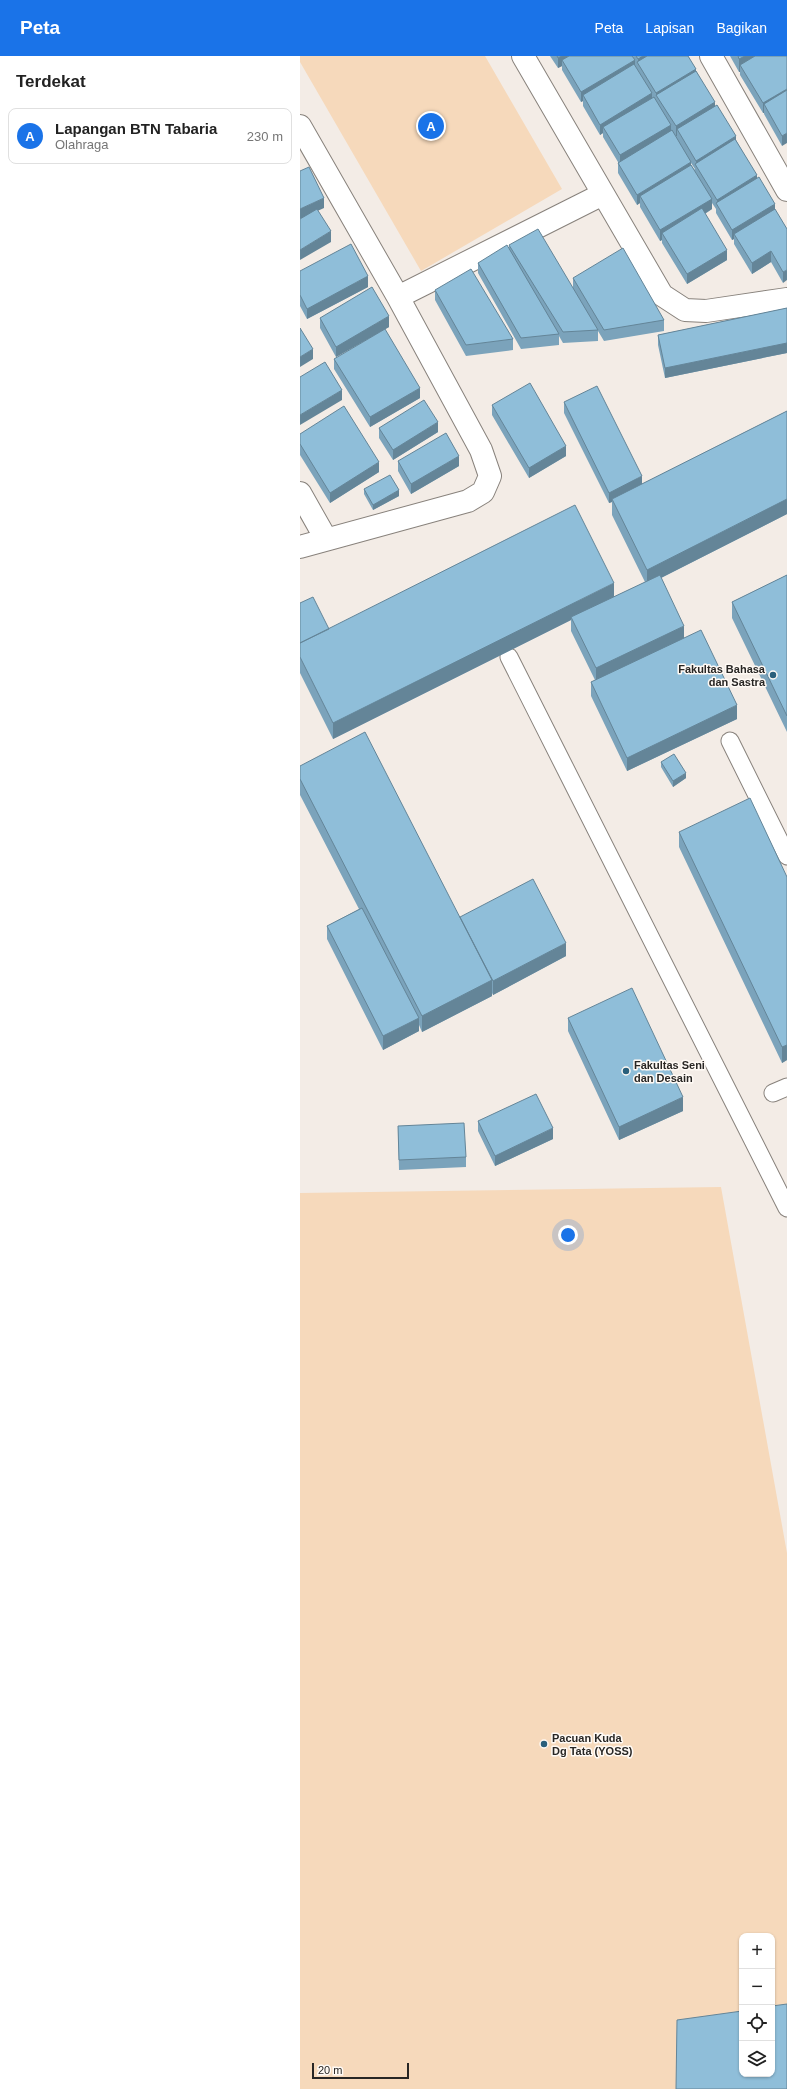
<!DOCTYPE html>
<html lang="id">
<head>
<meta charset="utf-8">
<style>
	:root { --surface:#fff; --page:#f6f6f6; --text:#222; --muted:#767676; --line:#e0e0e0; --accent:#1a73e8 }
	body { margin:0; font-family:Helvetica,sans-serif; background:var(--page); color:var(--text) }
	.controls { position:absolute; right:12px; bottom:12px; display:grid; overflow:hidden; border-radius:8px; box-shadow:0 1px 3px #0004 }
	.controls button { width:36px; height:36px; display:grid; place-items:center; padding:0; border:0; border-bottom:1px solid var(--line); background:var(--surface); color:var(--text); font:20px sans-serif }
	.scale { position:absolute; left:12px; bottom:10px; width:97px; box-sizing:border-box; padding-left:4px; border:2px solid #282624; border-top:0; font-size:11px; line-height:14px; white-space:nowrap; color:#282624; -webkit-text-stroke:3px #fffaf5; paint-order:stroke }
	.you { position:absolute; left:268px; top:1179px; width:14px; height:14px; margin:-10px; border:3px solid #fff; border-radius:50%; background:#1a73e8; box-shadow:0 0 0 6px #1a73e833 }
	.badge { display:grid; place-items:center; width:26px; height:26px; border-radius:50%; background:var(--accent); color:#fff; font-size:13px; font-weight:700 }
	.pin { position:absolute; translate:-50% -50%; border:2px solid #fff; box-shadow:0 1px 4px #0006 }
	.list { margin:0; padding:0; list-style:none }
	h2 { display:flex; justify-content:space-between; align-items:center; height:52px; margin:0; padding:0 16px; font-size:17px }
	h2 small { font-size:13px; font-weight:400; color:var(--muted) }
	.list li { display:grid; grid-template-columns:26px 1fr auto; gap:12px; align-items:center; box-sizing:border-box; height:56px; margin:0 8px 8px; padding:0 8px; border:1px solid var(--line); border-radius:8px }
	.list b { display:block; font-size:15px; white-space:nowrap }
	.list p { margin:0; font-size:13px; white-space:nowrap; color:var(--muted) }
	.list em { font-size:13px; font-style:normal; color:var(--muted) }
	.icon { flex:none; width:22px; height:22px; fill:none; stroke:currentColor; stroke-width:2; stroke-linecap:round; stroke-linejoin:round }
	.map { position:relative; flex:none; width:487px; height:2033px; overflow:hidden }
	header { display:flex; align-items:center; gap:24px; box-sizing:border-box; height:56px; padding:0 20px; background:var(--accent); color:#fff }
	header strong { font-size:19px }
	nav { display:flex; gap:22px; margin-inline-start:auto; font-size:14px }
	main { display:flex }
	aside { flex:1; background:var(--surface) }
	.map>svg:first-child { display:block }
	.green { fill:#f6d9bb; fill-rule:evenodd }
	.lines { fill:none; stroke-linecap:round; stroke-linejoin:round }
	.lane-casing { stroke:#88827c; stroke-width:19 }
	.street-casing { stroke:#88827c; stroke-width:24 }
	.lane { stroke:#fff; stroke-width:17 }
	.street { stroke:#fff; stroke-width:22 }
	.wall { fill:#7ba3bb; fill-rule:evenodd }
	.shaded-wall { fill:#648598 }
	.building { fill:#8fbed9; stroke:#648598 }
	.poi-dot { fill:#295f7b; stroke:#fffaf5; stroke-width:1.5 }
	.labels { text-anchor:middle; stroke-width:3; stroke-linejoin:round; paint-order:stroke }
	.poi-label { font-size:11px; font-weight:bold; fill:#282624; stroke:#fffaf5; text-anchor:start }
</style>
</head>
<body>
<header>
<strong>Peta</strong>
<nav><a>Peta</a><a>Lapisan</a><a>Bagikan</a></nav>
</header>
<main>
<aside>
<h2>Terdekat<small></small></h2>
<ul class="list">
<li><span class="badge">A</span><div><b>Lapangan BTN Tabaria</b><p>Olahraga</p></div><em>230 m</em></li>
</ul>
</aside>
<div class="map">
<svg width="487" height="2033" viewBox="0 0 487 2033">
	<rect width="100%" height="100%" fill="#f3ece6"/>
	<path class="green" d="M 0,0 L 185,0 L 262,133 L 121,215 L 0,6 Z
		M 421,1131 L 487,1497 L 487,2033 L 0,2033 L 0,1137 ZM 442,1880 L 472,1880 L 472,2018 L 442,2018 Z"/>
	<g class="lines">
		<defs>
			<path id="lane" d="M 209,601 L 487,1152
				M 430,685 L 487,800
				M 473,1037 L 487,1031"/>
			<path id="street" d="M 223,0 L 362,239 L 385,254 L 406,255 L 487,243
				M 411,0 L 487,134
				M 0,70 L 98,241 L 181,394 L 190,420 L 183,436 L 168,445 L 0,491
				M 98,241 L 303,138
				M 0,437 L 26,483"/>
		</defs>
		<use href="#lane" class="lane-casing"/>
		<use href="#street" class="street-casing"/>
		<use href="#lane" class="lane"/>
		<use href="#street" class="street"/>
	</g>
	<path class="wall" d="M 250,0 L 388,0 L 415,50 L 436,84 L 475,154 L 487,173 L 483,227 L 471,206 L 452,218 L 434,188 L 434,183 L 432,184 L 416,157 L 416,153 L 412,147 L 412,153 L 405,158 L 427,204 L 387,228 L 362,187 L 362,184 L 360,185 L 340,151 L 340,147 L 337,149 L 318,117 L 318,106 L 303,81 L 303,77 L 300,79 L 283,50 L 283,45 L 281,46 L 262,14 L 262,10 L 258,12 ZM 391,107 L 395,113 L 395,114 L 391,109 Z
		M 430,0 L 487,0 L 482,90 L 464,58 L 464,57 L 463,57 L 440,19 L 440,16 L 439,16 Z
		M 209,189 L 273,232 L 273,222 L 364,264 L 364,275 L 304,285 L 298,275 L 298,285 L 263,287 L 259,280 L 259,289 L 221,293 L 178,217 L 178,207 L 209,193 Z
		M 0,215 L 68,231 L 7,263 L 0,250 Z
		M 135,234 L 213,283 L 213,294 L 166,300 L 135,244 Z
		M 487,252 L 487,297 L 365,322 L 358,289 L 358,279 Z
		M 20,262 L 89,271 L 36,301 L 20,272 Z
		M 34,303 L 120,342 L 70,371 L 34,313 Z
		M 264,346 L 342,428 L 487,355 L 487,458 L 361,522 L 384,581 L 437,663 L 327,715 L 291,640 L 291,626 L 295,624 L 271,575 L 271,564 L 33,683 L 0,617 L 0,547 L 29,573 L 314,541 L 345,526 L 312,459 L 312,446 L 309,447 L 264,357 Z
		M 192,349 L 266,400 L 229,422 L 192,359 Z
		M 79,372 L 138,376 L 93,404 L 79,382 Z
		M 0,378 L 79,416 L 30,447 L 0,399 Z
		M 98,405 L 159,410 L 111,438 L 98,415 Z
		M 64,433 L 99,440 L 73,454 L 64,438 Z
		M 487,519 L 487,676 L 432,562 L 432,546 Z
		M 361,706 L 386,722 L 373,731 L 361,711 Z
		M 0,710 L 160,861 L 266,900 L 193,939 L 192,937 L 192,940 L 122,976 L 119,969 L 119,975 L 83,994 L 27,883 L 27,870 L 59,853 L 0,739 Z
		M 379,776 L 487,821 L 487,1004 L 482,1007 L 379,791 Z
		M 268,962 L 383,1055 L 319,1084 L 268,975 Z
		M 178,1065 L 253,1083 L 195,1110 L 178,1075 Z
		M 98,1070 L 166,1101 L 166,1111 L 99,1114 Z"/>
	<path class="shaded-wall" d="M 262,0 L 279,0 L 262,4 L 262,10 L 258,12 L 258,2 Z
		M 343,0 L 360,0 L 338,6 L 338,3 Z
		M 445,0 L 468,0 L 440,9 L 440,16 L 439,16 L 439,3 Z
		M 335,4 L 335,14 L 283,39 L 283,45 L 281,46 L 281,36 Z
		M 396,13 L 396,23 L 356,39 L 356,47 L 356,37 Z
		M 487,33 L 487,43 L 464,48 L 464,57 L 463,57 L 463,47 Z
		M 352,37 L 352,47 L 303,71 L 303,77 L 300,79 L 300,69 Z
		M 415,46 L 415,57 L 377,73 L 377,80 L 376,80 L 376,70 Z
		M 371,69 L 371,79 L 320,110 L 320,99 Z
		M 487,77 L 487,87 L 482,90 L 482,80 Z
		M 436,80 L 436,91 L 396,110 L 396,105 Z
		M 391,106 L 391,117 L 340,140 L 340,147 L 337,149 L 337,139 Z
		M 457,119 L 457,129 L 417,148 L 417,144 Z
		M 24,142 L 24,152 L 0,163 L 0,153 Z
		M 412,143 L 412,153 L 365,182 L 362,177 L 362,184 L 360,185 L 360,174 Z
		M 475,148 L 475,158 L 434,178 L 434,183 L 432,184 L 432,174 Z
		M 31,175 L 31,186 L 0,204 L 0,194 Z
		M 427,194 L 427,204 L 387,228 L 387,218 Z
		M 471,195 L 471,206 L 452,218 L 452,207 Z
		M 487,214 L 487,224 L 483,227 L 483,216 Z
		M 68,220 L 68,231 L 7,263 L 7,253 Z
		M 89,260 L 89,271 L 36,301 L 36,291 Z
		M 487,287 L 487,297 L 365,322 L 365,312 Z
		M 13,293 L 13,303 L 0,311 L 0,301 Z
		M 120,332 L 120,342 L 70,371 L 70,361 Z
		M 42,334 L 42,344 L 0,369 L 0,359 Z
		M 138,366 L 138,376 L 93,404 L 93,394 Z
		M 266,390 L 266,400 L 229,422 L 229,412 Z
		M 159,400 L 159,410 L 111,438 L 111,428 Z
		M 79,406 L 79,416 L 30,447 L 30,437 Z
		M 342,420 L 342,430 L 312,443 L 312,446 L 309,447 L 309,437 Z
		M 99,434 L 99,440 L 73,454 L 73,449 Z
		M 487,443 L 487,458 L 347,529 L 347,514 Z
		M 314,527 L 314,542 L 271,561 L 271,564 L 33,683 L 33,667 Z
		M 384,570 L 384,584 L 296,626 L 296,612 Z
		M 437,649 L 437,663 L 327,715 L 327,702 Z
		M 386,717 L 386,722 L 373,731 L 373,725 Z
		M 266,887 L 266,900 L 193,939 L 193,925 Z
		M 192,924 L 192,940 L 122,976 L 122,960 Z
		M 119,962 L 119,975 L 83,994 L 83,980 Z
		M 487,989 L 487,1004 L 482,1007 L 482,991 Z
		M 383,1041 L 383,1055 L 319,1084 L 319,1071 Z
		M 253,1072 L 253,1083 L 195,1110 L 195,1100 Z"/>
	<path class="building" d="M 257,0 L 262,0 L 258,2 Z
		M 269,0 L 332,0 L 335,4 L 281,36 L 262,4 Z
		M 336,0 L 343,0 L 338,3 Z
		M 347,0 L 388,0 L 396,13 L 356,37 L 337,6 Z
		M 438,0 L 445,0 L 439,3 Z
		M 455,0 L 487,0 L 487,33 L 463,47 L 440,9 Z
		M 334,8 L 352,37 L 300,69 L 283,39 Z
		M 396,15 L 415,46 L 376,70 L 356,39 Z
		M 487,34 L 487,77 L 482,80 L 464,48 Z
		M 354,41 L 371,69 L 320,99 L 303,71 Z
		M 417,49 L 436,80 L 396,105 L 377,73 Z
		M 372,74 L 391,106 L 337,139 L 318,107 Z
		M 435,83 L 457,119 L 417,144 L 395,108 Z
		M 391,109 L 412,143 L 360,174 L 340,140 Z
		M 9,111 L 24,142 L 0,153 L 0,115 Z
		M 459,121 L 475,148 L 432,174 L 416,147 Z
		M 402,152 L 427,194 L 387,218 L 362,177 Z
		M 17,153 L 31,175 L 0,194 L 0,163 Z
		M 475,153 L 487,173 L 487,214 L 483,216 L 471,195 L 452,207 L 434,178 Z
		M 238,173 L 298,274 L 263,276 L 209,189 Z
		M 51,188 L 68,220 L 7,253 L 0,239 L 0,215 Z
		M 207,189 L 259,278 L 221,282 L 178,207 Z
		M 323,192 L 364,264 L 304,274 L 273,222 Z
		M 171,213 L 213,283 L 166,289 L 135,234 Z
		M 72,231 L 89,260 L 36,291 L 20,262 Z
		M 487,252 L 487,287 L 365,312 L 358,279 Z
		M 0,272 L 13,293 L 0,301 Z
		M 85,273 L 120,332 L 70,361 L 34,303 Z
		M 25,306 L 42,334 L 0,359 L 0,321 Z
		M 230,327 L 266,390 L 229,412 L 192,349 Z
		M 297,330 L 342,420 L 309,437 L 264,346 Z
		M 124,344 L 138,366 L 93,394 L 79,372 Z
		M 44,350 L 79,406 L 30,437 L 0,388 L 0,378 Z
		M 487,355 L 487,443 L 347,514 L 312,443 Z
		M 146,377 L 159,400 L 111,428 L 98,405 Z
		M 90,419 L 99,434 L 73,449 L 64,433 Z
		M 275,449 L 314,527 L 33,667 L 0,601 L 0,587 Z
		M 360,519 L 384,570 L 296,612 L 271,561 Z
		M 487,519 L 487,660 L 432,546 Z
		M 13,541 L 29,573 L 0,587 L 0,547 Z
		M 401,574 L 437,649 L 327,702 L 291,626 Z
		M 65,676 L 192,924 L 122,960 L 0,723 L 0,710 Z
		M 374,698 L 386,717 L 373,725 L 361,706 Z
		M 450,742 L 487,821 L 487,989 L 482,991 L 379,776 Z
		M 233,823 L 266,887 L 193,925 L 160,861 Z
		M 62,852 L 119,962 L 83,980 L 27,870 Z
		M 332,932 L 383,1041 L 319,1071 L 268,962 Z
		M 236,1038 L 253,1072 L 195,1100 L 178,1065 Z
		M 164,1067 L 166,1101 L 99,1104 L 98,1070 Z
		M 487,1948 L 487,2033 L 376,2033 L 377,1964 L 442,1955 L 442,2018 L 472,2018 L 472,1950 Z"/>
	<g class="poi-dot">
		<circle cx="473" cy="619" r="4"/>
		<circle cx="326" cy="1015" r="4"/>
		<circle cx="244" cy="1688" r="4"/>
	</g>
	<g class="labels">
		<g class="poi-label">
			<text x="465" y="617" text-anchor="end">Fakultas Bahasa<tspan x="465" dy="13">dan Sastra</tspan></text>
			<text x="334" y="1013">Fakultas Seni<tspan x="334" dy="13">dan Desain</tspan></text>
			<text x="252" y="1686">Pacuan Kuda<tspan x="252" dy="13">Dg Tata (YOSS)</tspan></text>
		</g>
	</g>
</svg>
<div class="controls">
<button>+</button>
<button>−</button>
<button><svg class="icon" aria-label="locate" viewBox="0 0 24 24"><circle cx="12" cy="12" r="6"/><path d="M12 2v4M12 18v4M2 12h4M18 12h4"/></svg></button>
<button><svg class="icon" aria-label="layers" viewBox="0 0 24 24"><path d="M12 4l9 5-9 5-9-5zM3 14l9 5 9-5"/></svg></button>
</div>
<div class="scale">20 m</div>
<div class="you"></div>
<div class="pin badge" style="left:131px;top:70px">A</div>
</div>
</main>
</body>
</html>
